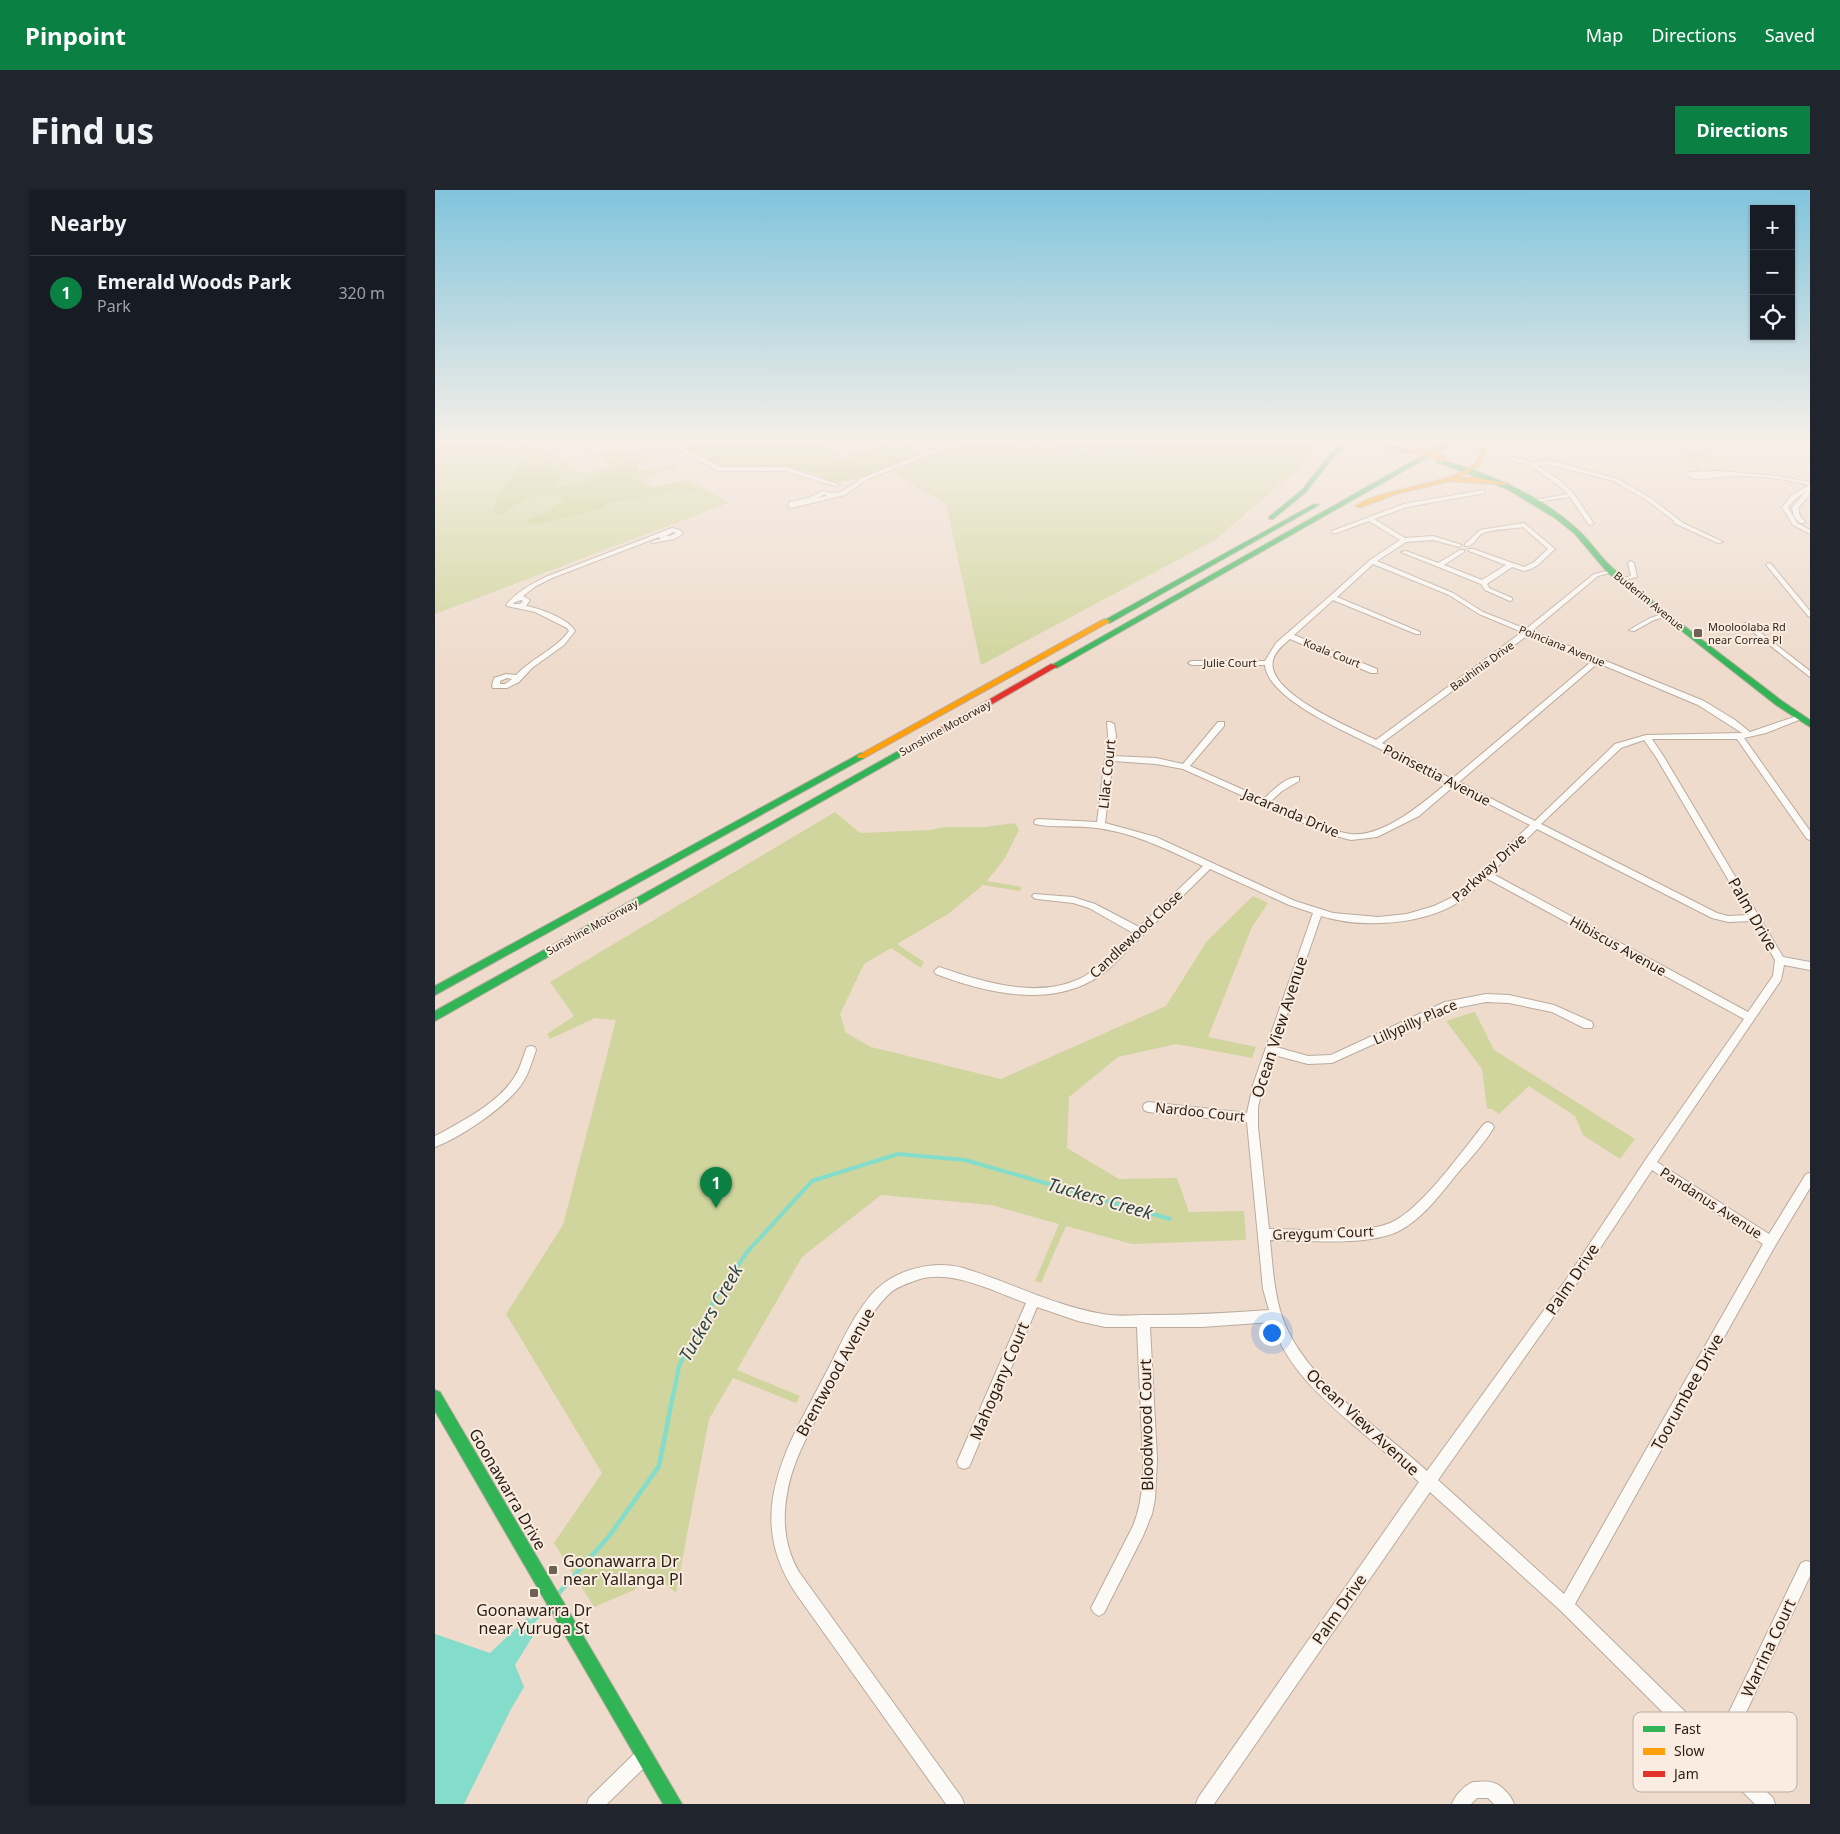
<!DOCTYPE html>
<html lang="en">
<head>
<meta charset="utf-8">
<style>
	:root { --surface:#171b24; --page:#20242c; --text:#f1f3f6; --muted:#9ea1a6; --line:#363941; --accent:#0b8043 }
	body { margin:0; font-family:"Noto Sans",sans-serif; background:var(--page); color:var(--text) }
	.controls { position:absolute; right:15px; top:15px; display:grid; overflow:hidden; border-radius:0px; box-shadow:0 1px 4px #0004 }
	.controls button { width:45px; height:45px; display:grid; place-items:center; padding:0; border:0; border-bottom:1px solid var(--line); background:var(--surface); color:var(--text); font:25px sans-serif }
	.you { position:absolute; left:836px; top:1142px; width:18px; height:18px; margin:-12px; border:4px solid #fff; border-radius:50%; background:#1a73e8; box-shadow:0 0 0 8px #1a73e833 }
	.badge { display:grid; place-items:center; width:32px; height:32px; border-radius:50%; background:var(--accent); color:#fff; font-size:16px; font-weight:700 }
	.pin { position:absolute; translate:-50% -41px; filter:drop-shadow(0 1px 2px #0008) }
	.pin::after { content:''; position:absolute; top:26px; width:18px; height:15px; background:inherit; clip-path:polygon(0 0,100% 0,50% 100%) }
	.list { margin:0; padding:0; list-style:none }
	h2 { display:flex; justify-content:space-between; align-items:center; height:65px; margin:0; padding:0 20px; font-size:21px }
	h2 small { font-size:16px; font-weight:400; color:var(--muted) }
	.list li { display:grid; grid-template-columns:32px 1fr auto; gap:15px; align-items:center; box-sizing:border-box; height:75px; padding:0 20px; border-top:1px solid var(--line) }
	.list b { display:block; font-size:19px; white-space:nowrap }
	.list p { margin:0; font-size:16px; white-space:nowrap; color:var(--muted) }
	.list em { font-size:16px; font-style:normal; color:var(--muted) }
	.icon { flex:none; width:28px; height:28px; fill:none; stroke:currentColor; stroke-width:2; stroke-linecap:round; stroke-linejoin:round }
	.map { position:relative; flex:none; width:1375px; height:1614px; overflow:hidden; border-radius:0px }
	header { display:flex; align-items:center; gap:30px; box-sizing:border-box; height:70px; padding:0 25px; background:var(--accent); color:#fff }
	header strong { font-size:24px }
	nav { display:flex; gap:28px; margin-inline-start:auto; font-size:18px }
	.intro { display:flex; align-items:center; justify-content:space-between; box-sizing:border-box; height:120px; padding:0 30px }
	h1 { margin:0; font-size:35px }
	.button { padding:12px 22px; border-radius:0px; background:var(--accent); color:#fff; font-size:18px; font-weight:700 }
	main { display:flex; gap:30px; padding:0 30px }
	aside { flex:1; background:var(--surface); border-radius:0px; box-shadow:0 1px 4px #0004 }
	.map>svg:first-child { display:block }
	.green { fill:#cfd59c }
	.forest { fill:#c3cb82 }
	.water { fill:#84dcca }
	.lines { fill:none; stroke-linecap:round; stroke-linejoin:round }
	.stream-far2 { stroke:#84dcca; stroke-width:2 }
	.stream-far1 { stroke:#84dcca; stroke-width:4 }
	.stream { stroke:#84dcca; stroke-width:4.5 }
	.street-casing { stroke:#b9ab9e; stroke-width:2 }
	.fast-casing { stroke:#b9ab9e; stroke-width:2 }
	.slow-casing { stroke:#b9ab9e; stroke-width:2 }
	.jam-casing { stroke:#b9ab9e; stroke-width:2 }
	.street { fill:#fcfaf7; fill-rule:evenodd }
	.fast { fill:#30b455; fill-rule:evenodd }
	.slow { fill:#ff9f0a; fill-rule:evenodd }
	.jam { fill:#e5322d; fill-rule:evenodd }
	.slow-bridge-casing { stroke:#b9ab9e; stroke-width:8; stroke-linecap:butt }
	.slow-bridge { stroke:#ff9f0a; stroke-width:7 }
	.poi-dot { fill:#6f6054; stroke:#faece0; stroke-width:2 }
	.labels { text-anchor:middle; stroke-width:4; stroke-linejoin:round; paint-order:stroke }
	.far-street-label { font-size:11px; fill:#2a1e13; stroke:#faece0 }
	.far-poi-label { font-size:11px; fill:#2a1e13; stroke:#faece0; text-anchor:start }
	.street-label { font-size:14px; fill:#2a1e13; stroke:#faece0 }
	.near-street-label { font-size:16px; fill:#2a1e13; stroke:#faece0 }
	.near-poi-label { font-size:16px; fill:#2a1e13; stroke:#faece0; text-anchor:start }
	.near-water-label { font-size:18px; font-style:italic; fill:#2b4742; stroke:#faece0 }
	.key { fill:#faece0; stroke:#bcaea2; stroke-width:1 }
	.key-label { font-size:14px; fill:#2a1e13 }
</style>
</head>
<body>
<header>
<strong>Pinpoint</strong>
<nav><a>Map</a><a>Directions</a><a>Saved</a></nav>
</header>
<div class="intro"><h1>Find us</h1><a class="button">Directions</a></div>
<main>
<aside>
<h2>Nearby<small></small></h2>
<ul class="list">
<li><span class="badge">1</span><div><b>Emerald Woods Park</b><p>Park</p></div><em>320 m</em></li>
</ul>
</aside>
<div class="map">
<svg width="1375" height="1614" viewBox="0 0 1375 1614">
	<rect width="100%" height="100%" fill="#eedbcc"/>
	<path class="green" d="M 0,250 L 94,250 L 149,284 L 175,276 L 168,268 L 169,263 L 174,262 L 190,265 L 224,258 L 235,264 L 204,275 L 200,283 L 236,274 L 242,277 L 209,290 L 219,297 L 253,289 L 294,313 L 0,424 Z
		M 537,250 L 879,250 L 874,269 L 780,350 L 546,475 L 511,314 L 457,282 Z
		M 1257,260 L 1278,267 L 1285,272 L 1259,271 L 1267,283 L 1264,283 L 1250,265 Z
		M 400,622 L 425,643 L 495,640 L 509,637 L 549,637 L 580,633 L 584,640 L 570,668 L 552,691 L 587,697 L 585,701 L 548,695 L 513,724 L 462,754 L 489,772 L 486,778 L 456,758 L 429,774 L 405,824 L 411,843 L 436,857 L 566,889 L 731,816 L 772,751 L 818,706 L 833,713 L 817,737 L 773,847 L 821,857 L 817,868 L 741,854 L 683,867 L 634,907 L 632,958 L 684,989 L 742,988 L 754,1022 L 809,1021 L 811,1050 L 697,1054 L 631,1036 L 606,1093 L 600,1091 L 624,1034 L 556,1015 L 446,1005 L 367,1067 L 302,1180 L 365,1206 L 361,1213 L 298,1188 L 274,1229 L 241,1403 L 218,1383 L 199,1400 L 159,1417 L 119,1353 L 167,1283 L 71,1124 L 128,1035 L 181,830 L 160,828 L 115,849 L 112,844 L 139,826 L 115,792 Z
		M 1040,822 L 1059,860 L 1200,949 L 1185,969 L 1148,945 L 1140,926 L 1094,896 L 1064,924 L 1057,919 L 1052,919 L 1047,879 L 1011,831 Z"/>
	<path class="forest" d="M 73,250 L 98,250 L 101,260 L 131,285 L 121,291 L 116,298 L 142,295 L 160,287 L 166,281 L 180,276 L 169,269 L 169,265 L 188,262 L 194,267 L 205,270 L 201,279 L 208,281 L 218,279 L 215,282 L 198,287 L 200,289 L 209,293 L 211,297 C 230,300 245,284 262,300 L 256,301 L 246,299 L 226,305 L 172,313 L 170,316 L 161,320 L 102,334 L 91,335 L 94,329 L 117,320 L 119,315 L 130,311 L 122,307 L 122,304 C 102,304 82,311 68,324 L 57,324 L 62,307 L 87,270 L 88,260 Z
		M 247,250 L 386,250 L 406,270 L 454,252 L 458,257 L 474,255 L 480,259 L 479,262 L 486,264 C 465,273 421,293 400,292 C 394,292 390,290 385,287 L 387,286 L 385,285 C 371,284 358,277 343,276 C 332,275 323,278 312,279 C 288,281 268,270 248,258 L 245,253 Z"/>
	<path class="water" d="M 93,1427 L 101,1441 L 80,1475 L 89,1497 L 76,1519 L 29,1614 L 0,1614 L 0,1444 L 55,1463 Z"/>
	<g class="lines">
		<path class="stream-far2" d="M 581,250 L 591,254 L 650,264 L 712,260"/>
		<path class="stream-far1" d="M 238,1207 L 244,1176 L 282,1105 L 313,1061 L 377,991 L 463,964 L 530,970 L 735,1029"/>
		<path class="stream" d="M 123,1404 L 175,1345 L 224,1276 L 238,1205
			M 94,1435 L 112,1416"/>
		<defs>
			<path id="street" d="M 144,250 L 150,250 L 156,255 L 164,255 L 172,260 L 157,263 C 153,258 147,256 144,250 Z
				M 450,250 L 457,250 L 459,252 L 456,254 Z
				M 522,250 L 530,250 L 431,290 L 410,305 L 356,318 L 353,316 L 355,312 L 373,308 L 388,301 L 396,303 L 406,302 L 427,288 ZM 390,304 L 392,306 L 382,308 Z
				M 236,254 L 240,254 L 285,277 L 352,277 L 405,295 L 400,296 L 351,281 L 284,281 L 236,256 Z
				M 1076,267 L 1099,273 L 1111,270 L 1121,272 L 1183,289 L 1217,309 L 1248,333 L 1288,352 L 1283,353 L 1239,333 L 1239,331 L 1213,311 L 1179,291 L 1120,276 L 1111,274 L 1102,276 L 1125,290 L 1139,304 L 1159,334 L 1154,335 L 1135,307 L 1100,312 L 1100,310 L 1133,304 C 1122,293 1110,286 1097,277 C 1092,273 1081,272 1074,270 L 1074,268 Z
				M 1284,281 L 1342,286 L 1375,292 L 1375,304 L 1363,318 L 1365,326 L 1370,332 L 1369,333 L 1365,333 L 1359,327 L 1357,318 L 1370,302 L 1360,309 L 1353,317 L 1362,333 L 1375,340 L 1375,344 L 1358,335 L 1347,317 L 1356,306 L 1374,295 C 1345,288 1314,284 1284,287 C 1272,288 1260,293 1250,284 L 1253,282 Z
				M 1048,300 L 1050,301 L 1050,303 L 972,317 L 939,329 L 970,348 L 998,346 L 1027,355 L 1024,357 L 998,350 L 971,352 L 942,371 L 1018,403 L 1048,422 L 1091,439 L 1159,384 L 1178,380 L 1178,382 L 1163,386 L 1097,441 L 1269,511 L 1300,530 L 1315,542 L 1362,526 L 1368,526 L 1369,528 L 1331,543 L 1309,548 L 1375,641 L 1375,650 L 1372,649 L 1302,549 L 1217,549 L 1229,567 L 1348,767 L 1375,772 L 1375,780 L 1349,775 L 1346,790 L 1222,972 L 1334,1044 L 1371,984 L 1375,983 L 1375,998 L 1340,1056 L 1140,1414 L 1280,1551 L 1366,1373 L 1371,1371 L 1375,1372 L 1375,1386 L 1292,1563 L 1338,1608 L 1340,1614 L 1320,1614 L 1126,1421 L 995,1302 L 779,1614 L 761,1614 L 763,1608 L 984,1292 C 964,1274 944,1257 923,1239 C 888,1209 851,1178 837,1132 L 767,1137 L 715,1137 L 722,1269 L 720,1309 L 717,1324 L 708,1346 L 669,1423 L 664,1426 L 659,1423 L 656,1418 L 698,1336 C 712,1302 708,1262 706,1226 C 705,1196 703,1167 702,1137 L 670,1137 L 643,1131 L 602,1117 L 534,1277 L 529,1279 L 524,1277 L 522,1272 L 591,1113 C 560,1102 515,1078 482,1090 C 473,1093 462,1097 455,1103 C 428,1129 413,1168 397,1200 C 379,1234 358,1267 352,1304 C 347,1331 350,1358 364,1382 L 527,1608 L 529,1614 L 511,1614 L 362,1405 C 323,1348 333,1297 362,1238 C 372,1219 382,1200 392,1181 C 406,1154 424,1111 449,1093 C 471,1077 502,1071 528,1078 C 575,1092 619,1116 668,1124 C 682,1127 699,1125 713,1125 C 754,1125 794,1123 834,1120 L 828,1099 L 812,932 L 713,922 L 709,920 L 708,917 L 709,914 L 713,912 L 812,923 L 818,895 L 878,723 L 854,715 L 775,679 C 751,703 726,727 702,751 C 687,765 674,782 656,791 C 609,817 548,802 501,784 L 499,781 L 504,777 C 549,792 605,811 650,786 C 668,775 683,757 698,743 L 654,718 L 638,713 L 602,709 L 599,708 L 597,706 L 599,704 L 638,707 L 660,714 L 704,737 L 768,676 C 733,660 700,643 662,638 C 642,635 618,638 600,634 L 599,632 L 600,630 L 603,629 L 662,632 L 673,545 L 672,532 L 675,532 L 679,534 L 681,545 L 678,566 L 721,568 L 748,574 L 783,532 L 789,532 L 789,536 L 755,576 L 829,609 C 837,601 851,586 864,587 L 864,591 L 847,601 L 835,612 C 858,622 890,640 915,644 C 948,648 988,613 1012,593 C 987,580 962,567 937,555 C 911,542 832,508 830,475 L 757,475 L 753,473 L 757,471 L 830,471 L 841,453 L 895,406 L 935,370 L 965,350 L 934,331 L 901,343 L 897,343 L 897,341 L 969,314 ZM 938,374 L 1014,405 L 1044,424 L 1087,442 L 941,550 C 917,538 830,503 838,470 C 840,461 849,454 855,449 L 936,483 L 942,483 L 942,479 L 859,445 L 898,410 L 981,444 L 985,444 L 985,442 L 902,407 ZM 1093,445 L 1157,471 L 1017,589 L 947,553 ZM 1163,473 L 1263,515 L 1307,543 L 1211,545 L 1180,554 L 1100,631 L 1024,592 ZM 1209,550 L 1221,567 L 1314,725 L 1293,726 L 1282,723 L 1106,634 L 1186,558 ZM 678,571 L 721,574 L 748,579 L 893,644 L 916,650 L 942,647 L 984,626 L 1019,596 L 1095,635 L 1022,705 L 999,716 L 972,724 L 943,727 L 898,723 L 860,711 L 721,647 L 670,633 ZM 1102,639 L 1277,728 L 1293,732 L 1318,731 L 1340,770 L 1338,786 L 1313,822 L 1056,683 ZM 1051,688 L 1309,829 L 1211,969 L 1130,1091 L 992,1281 C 945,1238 880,1198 852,1139 C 839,1111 838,1079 835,1050 C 871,1050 931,1057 964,1041 C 987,1029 1005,1005 1021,985 C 1032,972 1051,952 1059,937 L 1057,934 L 1053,932 L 1049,934 C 1028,960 985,1021 955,1033 C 923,1046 868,1039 834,1039 L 823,937 L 823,917 L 828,895 L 839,865 L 873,874 L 897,873 L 1016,819 L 1051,812 L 1074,813 L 1117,822 L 1149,838 L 1157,838 L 1158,835 L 1157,832 L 1119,815 L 1074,805 L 1051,804 L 1010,812 L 896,865 L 873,866 L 841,857 L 886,726 C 927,739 993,735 1028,709 C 1036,703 1043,695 1051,688 ZM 1217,980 L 1328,1054 L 1129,1404 L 1003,1290 L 1138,1099 Z
				M 1089,333 L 1120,359 L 1103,375 L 1096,379 L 1089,381 L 1077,377 L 1052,394 L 1054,398 L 1077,408 L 1077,410 L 1075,411 L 1050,400 L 1046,394 L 966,362 L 971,361 L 1003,373 L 1025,360 L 1029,360 L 1029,362 L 1009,375 L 1047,390 L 1071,375 L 1034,361 L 1034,359 L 1038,359 L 1089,377 L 1099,372 L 1113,359 L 1088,337 C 1077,339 1057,339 1048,343 C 1040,347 1040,357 1030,356 L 1030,354 L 1045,340 Z
				M 237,338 L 245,340 L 248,344 L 239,349 L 217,353 L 217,351 L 226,349 L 224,347 L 117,388 L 101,396 L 88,406 L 95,410 L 91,416 C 104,418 134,429 140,441 L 129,455 L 97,478 L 84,492 L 72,498 L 58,498 L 57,496 L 59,488 L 71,484 L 81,485 C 97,468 120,460 134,441 L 132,438 L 100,422 L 72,416 L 71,415 C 81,402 98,393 113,386 ZM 238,342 L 241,343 L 235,346 L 231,346 ZM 86,410 L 88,411 L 85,414 L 78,414 L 80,412 ZM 72,488 L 77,489 L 70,494 L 65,494 L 65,491 Z
				M 1196,371 L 1199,373 L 1202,387 L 1185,391 L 1185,389 L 1196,386 L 1193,373 Z
				M 1334,373 L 1336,374 L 1375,421 L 1375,427 L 1373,426 L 1332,376 L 1331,375 Z
				M 1231,423 L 1233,424 L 1233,426 L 1219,430 L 1199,441 L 1194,440 L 1215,428 Z
				M 1309,433 L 1313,433 L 1375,481 L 1375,487 L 1309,435 Z
				M 96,856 L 100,857 L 101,860 C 97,871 94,883 88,892 C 74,915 25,948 0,957 L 0,946 C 26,932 65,912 80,886 C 86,877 88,866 92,857 Z
				M 209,1558 L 215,1560 L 217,1566 L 215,1572 L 172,1614 L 152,1614 L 154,1608 L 203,1560 Z
				M 1038,1592 C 1043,1592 1050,1591 1055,1592 C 1065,1593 1076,1605 1079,1614 L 1059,1614 L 1053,1608 L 1042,1608 L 1036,1614 L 1017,1614 C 1020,1605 1029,1596 1038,1592 Z"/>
			<path id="fast" d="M 910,250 L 917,250 L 900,265 L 871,302 L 838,329 L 834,329 L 834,327 L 867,300 L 896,263 Z
				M 934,250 L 944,250 L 977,262 L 972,263 Z
				M 1015,250 L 1023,250 L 622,478 L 615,476 Z
				M 1004,269 C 1053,283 1104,304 1142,339 C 1156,351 1165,368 1180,380 C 1234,426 1291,468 1347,511 L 1375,530 L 1375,537 L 1341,515 L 1173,383 L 1140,344 L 1120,328 L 1072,299 L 1002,272 L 1002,270 Z
				M 879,314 L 884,315 L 675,433 L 668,431 Z
				M 483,550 L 486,551 L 486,555 L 0,831 L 0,821 Z
				M 426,563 L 429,564 L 429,568 L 0,805 L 0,796 Z
				M 0,1200 L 5,1202 L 247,1614 L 228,1614 L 0,1221 Z"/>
			<path id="slow" d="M 1049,250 L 1055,250 C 1047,274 1045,277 1023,288 L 1043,288 L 1071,293 L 1071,295 L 1015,291 L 964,303 L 926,317 L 921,316 C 947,297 1029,294 1043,269 C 1046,263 1047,256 1049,250 Z
				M 669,429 L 676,431 L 429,568 L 423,568 L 422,566 Z"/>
			<path id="jam" d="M 616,474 L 623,476 L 486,555 L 483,556 L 479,553 Z"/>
		</defs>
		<use href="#street" class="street-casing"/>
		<use href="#fast" class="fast-casing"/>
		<use href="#slow" class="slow-casing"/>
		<use href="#jam" class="jam-casing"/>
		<use href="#street" class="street"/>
		<use href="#fast" class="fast"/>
		<use href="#slow" class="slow"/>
		<use href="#jam" class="jam"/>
		<defs>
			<path id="slow-bridge" d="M 969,256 L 1008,268"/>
		</defs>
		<use href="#slow-bridge" class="slow-bridge-casing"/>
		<use href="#slow-bridge" class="slow-bridge"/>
	</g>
	<linearGradient id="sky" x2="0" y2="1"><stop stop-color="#80c4dc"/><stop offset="0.53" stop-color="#f7efe8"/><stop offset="1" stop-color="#f7efe8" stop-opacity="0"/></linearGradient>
	<rect width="1375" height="476" fill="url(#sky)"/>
	<g class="poi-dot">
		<rect x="1258" y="438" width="10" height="10" rx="2.5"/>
		<rect x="113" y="1375" width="10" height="10" rx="2.5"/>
		<rect x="94" y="1398" width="10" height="10" rx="2.5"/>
	</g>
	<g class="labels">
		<g class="far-street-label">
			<text transform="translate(1214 411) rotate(39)" y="4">Buderim Avenue</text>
			<text transform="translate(1127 456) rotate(22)" y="4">Poinciana Avenue</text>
			<text transform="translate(897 463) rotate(22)" y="4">Koala Court</text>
			<text x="795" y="477">Julie Court</text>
			<text transform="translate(1047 476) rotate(-36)" y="4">Bauhinia Drive</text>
			<text transform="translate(510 538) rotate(-29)" y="4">Sunshine Motorway</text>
			<text transform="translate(157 737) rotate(-29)" y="4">Sunshine Motorway</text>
		</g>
		<g class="far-poi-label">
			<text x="1273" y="441">Mooloolaba Rd<tspan x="1273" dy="13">near Correa Pl</tspan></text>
		</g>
		<g class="street-label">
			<text transform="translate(672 584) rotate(-84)" y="5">Lilac Court</text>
			<text transform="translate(1002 585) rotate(27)" y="5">Poinsettia Avenue</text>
			<text transform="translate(856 623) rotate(23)" y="5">Jacaranda Drive</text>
			<text transform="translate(1054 678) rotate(-42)" y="5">Parkway Drive</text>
			<text transform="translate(701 744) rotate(-43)" y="5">Candlewood Close</text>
			<text transform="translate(1183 756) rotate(29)" y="5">Hibiscus Avenue</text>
			<text transform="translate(980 832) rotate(-24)" y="5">Lillypilly Place</text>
			<text transform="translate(765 922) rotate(6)" y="5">Nardoo Court</text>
			<text transform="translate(1276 1013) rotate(33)" y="5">Pandanus Avenue</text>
			<text transform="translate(888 1043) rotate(-2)" y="5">Greygum Court</text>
		</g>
		<g class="near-street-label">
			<text transform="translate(1318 724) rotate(60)" y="6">Palm Drive</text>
			<text transform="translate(844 837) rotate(-72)" y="6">Ocean View Avenue</text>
			<text transform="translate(1137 1089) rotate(-56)" y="6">Palm Drive</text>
			<text transform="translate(400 1182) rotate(-61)" y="6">Brentwood Avenue</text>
			<text transform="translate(564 1191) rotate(-67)" y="6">Mahogany Court</text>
			<text transform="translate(1252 1202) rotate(-61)" y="6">Toorumbee Drive</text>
			<text transform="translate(928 1232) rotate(43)" y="6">Ocean View Avenue</text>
			<text transform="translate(711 1235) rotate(-91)" y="6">Bloodwood Court</text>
			<text transform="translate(73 1299) rotate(60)" y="6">Goonawarra Drive</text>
			<text transform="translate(904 1419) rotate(-55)" y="6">Palm Drive</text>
			<text transform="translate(1333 1458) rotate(-65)" y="6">Warrina Court</text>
		</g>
		<g class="near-poi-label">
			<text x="128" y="1377">Goonawarra Dr<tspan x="128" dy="18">near Yallanga Pl</tspan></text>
			<text x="99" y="1426" text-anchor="middle">Goonawarra Dr<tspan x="99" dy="18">near Yuruga St</tspan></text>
		</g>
		<g class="near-water-label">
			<text transform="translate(665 1009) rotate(16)" y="6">Tuckers Creek</text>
			<text transform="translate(276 1123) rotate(-60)" y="6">Tuckers Creek</text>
		</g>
	</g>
	<rect x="1198" y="1522" width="164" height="80" rx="8" class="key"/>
	<rect x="1208" y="1536" width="22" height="6" fill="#30b455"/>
	<rect x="1208" y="1558" width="22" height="7" fill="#ff9f0a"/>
	<rect x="1208" y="1581" width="22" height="6" fill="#e5322d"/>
	<g class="key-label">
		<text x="1239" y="1544">Fast</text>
		<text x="1239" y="1566">Slow</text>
		<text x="1239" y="1589">Jam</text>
	</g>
</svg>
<div class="controls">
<button>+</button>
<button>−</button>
<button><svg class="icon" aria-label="locate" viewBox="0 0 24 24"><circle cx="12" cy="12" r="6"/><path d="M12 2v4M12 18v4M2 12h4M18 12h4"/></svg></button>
</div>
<div class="you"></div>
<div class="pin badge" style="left:281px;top:1018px">1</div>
</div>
</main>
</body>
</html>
